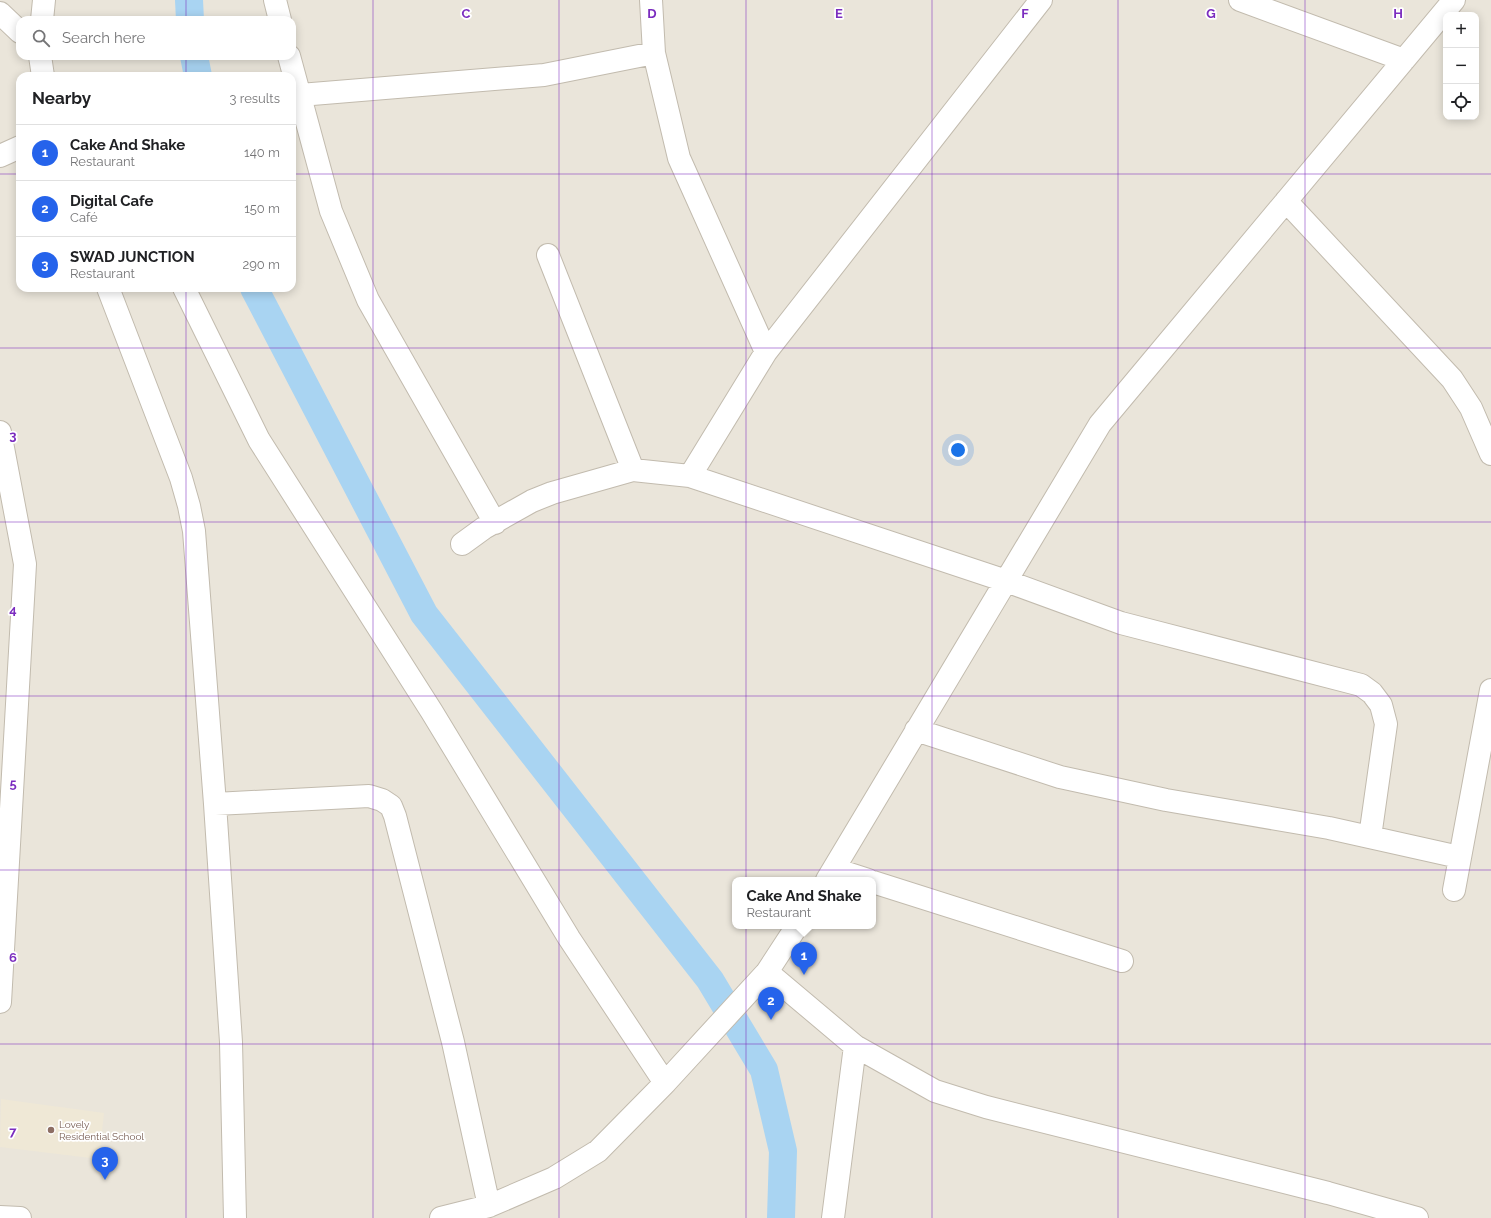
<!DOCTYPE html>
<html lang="en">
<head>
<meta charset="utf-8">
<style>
	:root { --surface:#fff; --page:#f6f6f6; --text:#202124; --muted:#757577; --line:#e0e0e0; --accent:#2563eb }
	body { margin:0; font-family:Raleway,sans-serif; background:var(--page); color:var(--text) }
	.controls { position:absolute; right:12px; top:12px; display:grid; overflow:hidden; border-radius:8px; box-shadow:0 2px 10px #0003 }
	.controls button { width:36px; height:36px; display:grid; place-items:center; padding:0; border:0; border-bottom:1px solid var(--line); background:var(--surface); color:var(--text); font:20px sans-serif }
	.you { position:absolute; left:958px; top:450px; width:14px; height:14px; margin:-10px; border:3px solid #fff; border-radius:50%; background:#1a73e8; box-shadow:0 0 0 6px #1a73e833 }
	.badge { display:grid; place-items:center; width:26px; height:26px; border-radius:50%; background:var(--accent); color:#fff; font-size:13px; font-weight:700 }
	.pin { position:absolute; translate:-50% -33px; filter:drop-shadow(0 1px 2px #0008) }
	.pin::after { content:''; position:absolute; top:21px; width:14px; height:12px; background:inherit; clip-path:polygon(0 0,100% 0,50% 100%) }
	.popup { position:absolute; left:732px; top:877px; width:144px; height:52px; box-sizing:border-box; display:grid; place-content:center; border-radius:8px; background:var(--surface); filter:drop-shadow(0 1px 3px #0005); font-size:13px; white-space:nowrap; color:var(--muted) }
	.popup b { font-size:15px; color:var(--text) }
	.popup::after { content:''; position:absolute; left:50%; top:100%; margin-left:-8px; border:8px solid transparent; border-top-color:var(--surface) }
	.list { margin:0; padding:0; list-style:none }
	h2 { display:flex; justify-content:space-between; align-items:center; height:52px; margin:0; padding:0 16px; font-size:17px }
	h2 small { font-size:13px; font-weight:400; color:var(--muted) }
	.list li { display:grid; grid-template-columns:26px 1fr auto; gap:12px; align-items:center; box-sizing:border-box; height:56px; padding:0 16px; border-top:1px solid var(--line) }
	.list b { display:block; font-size:15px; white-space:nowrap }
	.list p { margin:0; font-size:13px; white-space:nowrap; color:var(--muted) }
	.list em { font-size:13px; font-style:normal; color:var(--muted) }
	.icon { flex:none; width:22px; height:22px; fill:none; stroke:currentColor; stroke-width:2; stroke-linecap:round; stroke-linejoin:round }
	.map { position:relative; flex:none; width:1491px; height:1218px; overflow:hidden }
	.search { position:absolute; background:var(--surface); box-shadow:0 2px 10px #0003; left:16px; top:16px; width:280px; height:44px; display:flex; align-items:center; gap:10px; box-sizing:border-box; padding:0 14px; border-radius:12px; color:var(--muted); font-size:15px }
	.panel { position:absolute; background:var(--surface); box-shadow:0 2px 10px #0003; left:16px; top:72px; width:280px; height:220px; border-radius:12px }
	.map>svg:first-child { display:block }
	.residential { fill:#eae5da; fill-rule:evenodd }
	.education { fill:#efe8d6 }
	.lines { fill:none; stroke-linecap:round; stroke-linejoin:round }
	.canal { stroke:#a9d4f2; stroke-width:28 }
	.minor-casing { stroke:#c2bbae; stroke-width:24 }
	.minor { stroke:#fff; stroke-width:22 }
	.grid { fill:none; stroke:#7b2cbf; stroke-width:1; stroke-opacity:0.55 }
	.education-dot { fill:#8d6e63; stroke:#fff; stroke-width:1.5 }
	.labels { text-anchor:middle; stroke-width:3.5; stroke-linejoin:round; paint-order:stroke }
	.education-label { font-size:10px; fill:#785e54; stroke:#fff; text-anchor:start }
	.grid-label { font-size:13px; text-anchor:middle; font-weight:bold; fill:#7b2cbf; stroke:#fff; stroke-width:3.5; stroke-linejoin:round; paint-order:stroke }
</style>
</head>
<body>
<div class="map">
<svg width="1491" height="1218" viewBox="0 0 1491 1218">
	<rect width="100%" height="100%" fill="#f6f3ec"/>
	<path class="residential" d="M 0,0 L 1491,0 L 1491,1218 L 0,1218 ZM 1446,15 L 1476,15 L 1476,117 L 1446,117 ZM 20,20 L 292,20 L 292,56 L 20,56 ZM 20,76 L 292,76 L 292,288 L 20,288 ZM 735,880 L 873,880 L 873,926 L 735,926 Z"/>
	<path class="education" d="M 1,1099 L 104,1113 L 99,1159 L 0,1147 Z"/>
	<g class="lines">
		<path class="canal" d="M 189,0 L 190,20
			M 194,56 L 198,76
			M 254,288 L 424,614 L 710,980 L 764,1070 L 783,1151 L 781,1218"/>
		<defs>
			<path id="minor" d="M 275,0 L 280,20
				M 651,0 L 654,53 L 679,158 L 766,352
				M 1240,0 L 1404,60
				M 0,13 L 20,32
				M 42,20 L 44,0
				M 40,56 L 43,76
				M 289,56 L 331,211 L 368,300 L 495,523
				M 300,95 L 544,75 L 654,53
				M 0,156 L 20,147
				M 1286,201 L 1452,379 L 1471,408 L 1491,454
				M 548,255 L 633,470
				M 108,288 L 181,478 L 189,506 L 194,531 L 215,804 L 231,1042 L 235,1218
				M 184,288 L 259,440 L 432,712 L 569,938 L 665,1083
				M 0,432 L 25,564 L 0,1002
				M 690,476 L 766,352 L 1041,0
				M 462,544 L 484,528 L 532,501 L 552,493 L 633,470 L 690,476 L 1006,581 L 1121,623 L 1361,685 L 1372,693 L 1381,705 L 1386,724 L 1370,837
				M 916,730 L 1060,777 L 1166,800 L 1329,828 L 1459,857
				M 215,804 L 369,796 L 382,800 L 391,806 L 395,816 L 453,1042 L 489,1206
				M 834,869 L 868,880
				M 827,880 L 1100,424 L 1454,0
				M 873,882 L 1122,961
				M 1454,890 L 1491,690
				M 767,972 L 855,1046 L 935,1091 L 986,1107 L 1328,1193 L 1417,1218
				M 0,1217 L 20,1218
				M 441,1218 L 489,1206 L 554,1178 L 598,1151 L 665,1083 L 767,972 L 797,926
				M 833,1218 L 855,1046"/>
		</defs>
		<use href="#minor" class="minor-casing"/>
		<use href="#minor" class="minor"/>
	</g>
	<path class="grid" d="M 186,0 L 186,20M 373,0 L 373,1218M 559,0 L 559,1218M 746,0 L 746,1218M 932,0 L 932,1218M 1118,0 L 1118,1218M 1305,0 L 1305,1218M 186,56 L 186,76M 0,174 L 20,174M 292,174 L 1491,174M 186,288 L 186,1218M 0,348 L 1491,348M 0,522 L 1491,522M 0,696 L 1491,696M 0,870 L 1491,870M 0,1044 L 1491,1044"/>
	<circle class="education-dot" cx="51" cy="1130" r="4"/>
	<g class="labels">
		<g class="education-label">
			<text x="59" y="1128">Lovely<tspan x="59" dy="12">Residential School</tspan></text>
		</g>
	</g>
	<g class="grid-label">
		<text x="466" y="18">C</text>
		<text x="652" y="18">D</text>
		<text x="839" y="18">E</text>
		<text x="1025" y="18">F</text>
		<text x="1211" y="18">G</text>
		<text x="1398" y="18">H</text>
		<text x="13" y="440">3</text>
		<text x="13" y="614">4</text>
		<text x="13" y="788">5</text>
		<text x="13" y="962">6</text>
		<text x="13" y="1136">7</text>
	</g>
</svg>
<div class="controls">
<button>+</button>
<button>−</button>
<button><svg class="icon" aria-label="locate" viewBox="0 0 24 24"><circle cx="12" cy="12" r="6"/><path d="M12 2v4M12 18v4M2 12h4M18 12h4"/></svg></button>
</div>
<div class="you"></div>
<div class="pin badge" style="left:804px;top:975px">1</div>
<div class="popup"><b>Cake And Shake</b>Restaurant</div>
<div class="pin badge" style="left:771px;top:1020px">2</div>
<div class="pin badge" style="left:105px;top:1180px">3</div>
<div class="search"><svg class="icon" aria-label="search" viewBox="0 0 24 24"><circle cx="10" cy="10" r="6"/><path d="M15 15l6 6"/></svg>Search here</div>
<section class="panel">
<h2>Nearby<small>3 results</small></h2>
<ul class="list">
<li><span class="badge">1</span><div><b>Cake And Shake</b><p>Restaurant</p></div><em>140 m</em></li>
<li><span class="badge">2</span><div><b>Digital Cafe</b><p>Café</p></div><em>150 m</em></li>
<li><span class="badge">3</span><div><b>SWAD JUNCTION</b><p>Restaurant</p></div><em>290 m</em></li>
</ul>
</section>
</div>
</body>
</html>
